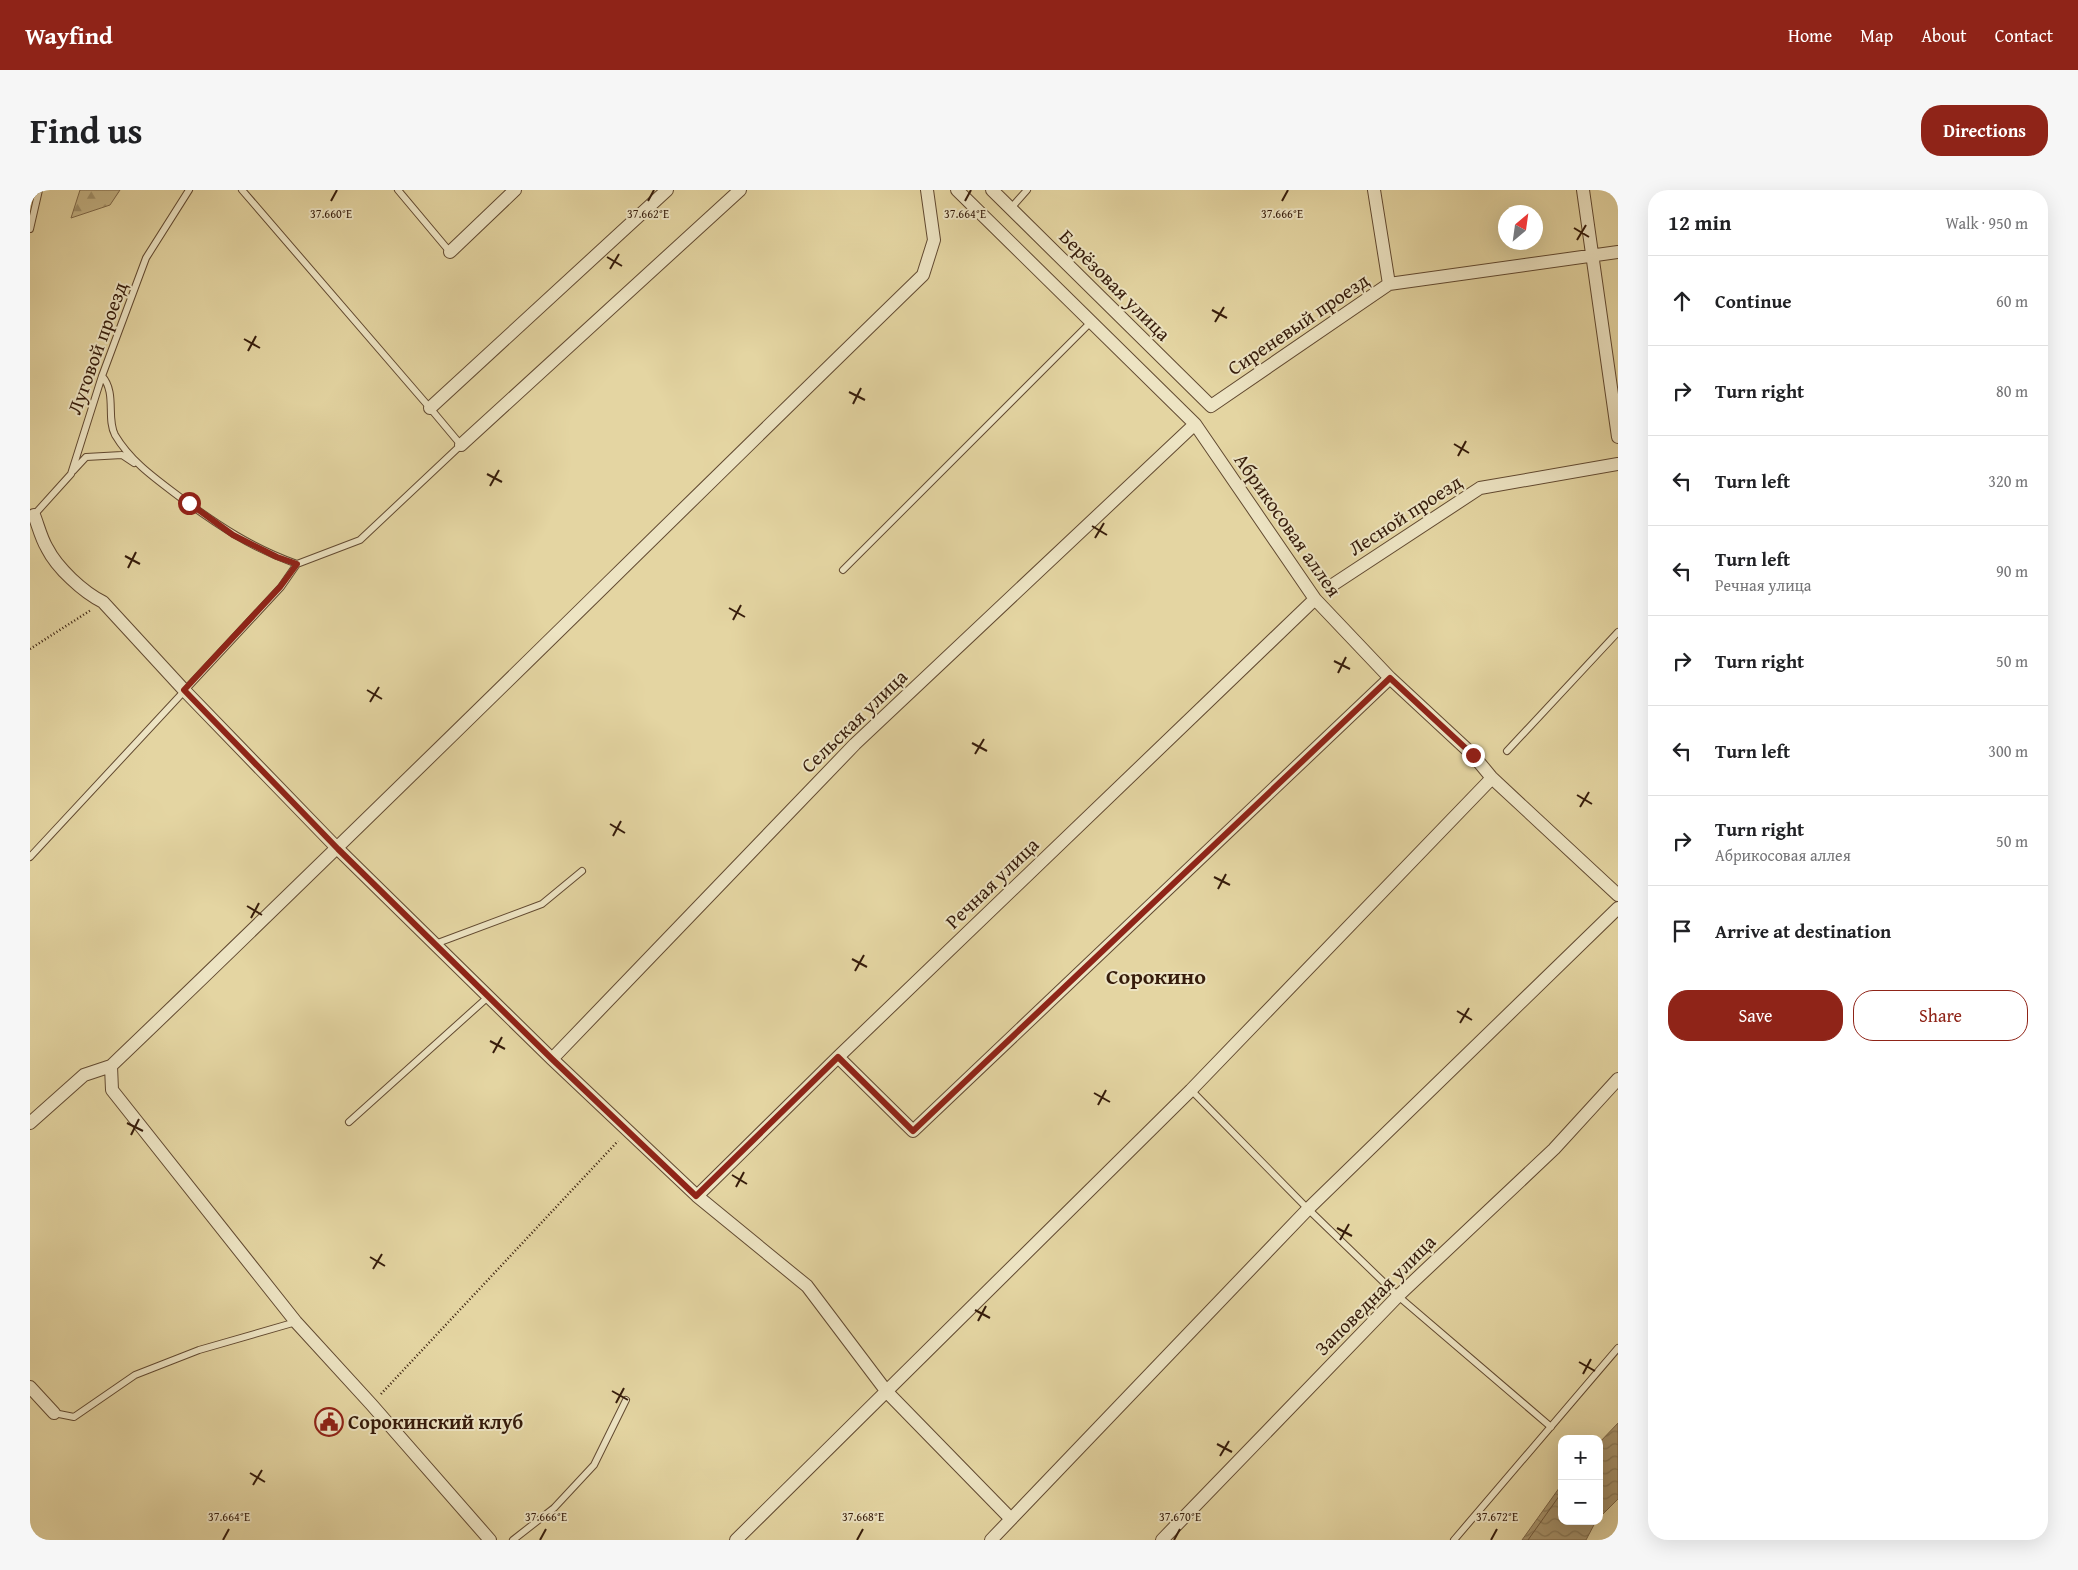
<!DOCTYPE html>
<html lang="en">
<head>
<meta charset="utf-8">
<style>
	:root { --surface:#fff; --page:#f6f6f6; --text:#202124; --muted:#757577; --line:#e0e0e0; --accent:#8f2418 }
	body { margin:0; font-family:"Gentium Book Plus",serif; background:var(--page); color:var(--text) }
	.controls { position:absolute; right:15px; bottom:15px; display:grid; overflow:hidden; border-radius:10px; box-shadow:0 5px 20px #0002 }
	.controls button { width:45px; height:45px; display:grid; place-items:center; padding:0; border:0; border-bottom:1px solid var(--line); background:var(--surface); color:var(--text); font:25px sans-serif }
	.compass { position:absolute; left:1468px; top:15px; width:45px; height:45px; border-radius:50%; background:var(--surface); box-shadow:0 5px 20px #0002; rotate:29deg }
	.stop { position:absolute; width:15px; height:15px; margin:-11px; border:4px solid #8f2418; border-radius:50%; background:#fff }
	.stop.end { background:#8f2418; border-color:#fff; box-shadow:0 1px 5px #0008 }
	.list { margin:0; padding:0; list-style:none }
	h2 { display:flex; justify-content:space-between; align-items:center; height:65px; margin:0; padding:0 20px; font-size:21px }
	h2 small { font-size:16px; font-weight:400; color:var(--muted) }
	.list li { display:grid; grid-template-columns:32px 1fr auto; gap:15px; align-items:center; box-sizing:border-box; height:90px; padding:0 20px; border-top:1px solid var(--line) }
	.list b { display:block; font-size:19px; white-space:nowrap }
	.list p { margin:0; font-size:16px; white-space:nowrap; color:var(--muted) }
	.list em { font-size:16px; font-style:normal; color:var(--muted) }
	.actions { display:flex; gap:10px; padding:15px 20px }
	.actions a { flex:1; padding:11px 0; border:1px solid var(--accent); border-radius:20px; text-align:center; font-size:18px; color:var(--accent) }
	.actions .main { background:var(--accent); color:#fff }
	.icon { flex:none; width:28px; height:28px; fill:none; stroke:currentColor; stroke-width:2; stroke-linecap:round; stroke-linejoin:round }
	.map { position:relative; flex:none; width:1588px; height:1350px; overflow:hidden; border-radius:20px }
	header { display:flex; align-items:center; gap:30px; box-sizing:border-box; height:70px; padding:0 25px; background:var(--accent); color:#fff }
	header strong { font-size:24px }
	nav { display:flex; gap:28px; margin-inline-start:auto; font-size:18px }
	.intro { display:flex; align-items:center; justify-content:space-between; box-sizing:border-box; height:120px; padding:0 30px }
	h1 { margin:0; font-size:35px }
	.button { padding:12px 22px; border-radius:20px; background:var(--accent); color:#fff; font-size:18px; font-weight:700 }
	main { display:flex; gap:30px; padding:0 30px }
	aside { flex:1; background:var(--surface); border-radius:20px; box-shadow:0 5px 20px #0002 }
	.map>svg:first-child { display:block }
	.forest { fill:url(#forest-firs); stroke:#7e694a }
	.water { fill:url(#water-waves); stroke:#7b6547 }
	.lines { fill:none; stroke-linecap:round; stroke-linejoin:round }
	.shore { stroke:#70593d; stroke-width:1 }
	.service-casing { stroke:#624a31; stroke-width:8 }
	.minor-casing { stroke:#624a31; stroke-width:14 }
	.path { stroke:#361c0b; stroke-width:2.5; stroke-dasharray:1 2.5; stroke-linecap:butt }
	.service { stroke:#ede4c3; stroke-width:6 }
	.minor { stroke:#ede4c3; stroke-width:12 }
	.route { stroke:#8f2418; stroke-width:6 }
	.ticks { fill:none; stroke:#361c0b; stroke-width:2 }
	.labels { text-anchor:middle; stroke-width:4; stroke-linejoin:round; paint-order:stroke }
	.street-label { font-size:20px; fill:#361c0b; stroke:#ede4c3 }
	.poi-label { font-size:20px; font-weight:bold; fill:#361c0b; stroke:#ede4c3; text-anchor:start }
	.quarter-label { font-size:22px; font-weight:bold; fill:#361c0b; stroke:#ede4c3 }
	.ticks-label { font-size:12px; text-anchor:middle; fill:#361c0b; stroke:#ede4c3; stroke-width:4; stroke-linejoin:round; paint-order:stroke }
</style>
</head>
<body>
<header>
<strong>Wayfind</strong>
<nav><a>Home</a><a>Map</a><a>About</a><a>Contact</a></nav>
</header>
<div class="intro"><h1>Find us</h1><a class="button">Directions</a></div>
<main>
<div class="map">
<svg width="1588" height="1350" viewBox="0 0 1588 1350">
	<defs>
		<pattern id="forest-firs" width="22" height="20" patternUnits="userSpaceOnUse" patternTransform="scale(1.25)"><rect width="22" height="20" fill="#c6b688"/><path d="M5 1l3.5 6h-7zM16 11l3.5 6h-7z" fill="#a2936d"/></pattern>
		<pattern id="water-waves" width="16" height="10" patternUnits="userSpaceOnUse" patternTransform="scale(1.25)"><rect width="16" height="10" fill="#a9966f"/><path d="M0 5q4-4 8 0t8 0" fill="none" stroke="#8a7a59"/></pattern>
	</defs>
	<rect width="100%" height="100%" fill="#e4d5a2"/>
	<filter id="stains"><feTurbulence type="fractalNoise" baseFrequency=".004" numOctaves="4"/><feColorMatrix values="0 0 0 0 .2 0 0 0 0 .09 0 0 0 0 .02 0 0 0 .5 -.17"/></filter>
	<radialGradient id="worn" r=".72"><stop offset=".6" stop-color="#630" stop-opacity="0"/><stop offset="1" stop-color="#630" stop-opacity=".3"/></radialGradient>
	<path class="forest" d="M 50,0 L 90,0 L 80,15 L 41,28 Z"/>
	<path class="water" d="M 1588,1233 L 1588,1309 L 1569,1328 L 1569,1253 Z
		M 1532,1294 L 1532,1331 L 1566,1331 L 1556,1350 L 1492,1350 Z"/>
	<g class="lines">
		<path class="shore" d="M 1498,1350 L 1532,1302"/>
		<defs>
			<path id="service" d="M 368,0 L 420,62
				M 981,18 L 997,0
				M 0,39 L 9,0
				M 72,186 C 87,203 76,228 85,245 C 101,272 126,289 151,308 C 189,336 222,358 267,374
				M 43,281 L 56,267 L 92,265 L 104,273
				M 4,325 L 41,284 L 72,186 L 116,68 L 159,0
				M 813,380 L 1061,132
				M 1477,561 L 1588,442
				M 0,667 L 251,397 L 267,374 L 330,350 L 431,255 L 400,218 L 212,0
				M 405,754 L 512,714 L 552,681
				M 1161,900 L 1278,1019 L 1368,1106 L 1521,1237
				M 319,932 L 458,807
				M 24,1223 L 44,1227 L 105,1185 L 169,1160 L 266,1132
				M 483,1350 L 524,1318 L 564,1275 L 596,1210
				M 1424,1350 L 1588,1158"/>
			<path id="minor" d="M 927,0 L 1165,234 L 1285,409 L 1360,488 L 1443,565 L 1462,588 L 1588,705
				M 962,0 L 1181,216 L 1359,94 L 1588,62
				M 1344,0 L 1359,94
				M 1553,0 L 1588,247
				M 420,62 L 485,0
				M 400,218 L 637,0
				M 431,255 L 710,0
				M 4,325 C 8,335 11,348 17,358 C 27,378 53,402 73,412 L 154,500 L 308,659 L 522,869 L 667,1006 L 777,1096 L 857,1202 L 981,1329
				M 1304,394 L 1450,298 L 1588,274
				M 808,867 L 883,941 L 1360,488
				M 522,869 L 825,554 L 1165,234
				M 0,933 L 54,885 L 81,876
				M 667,1006 L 808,867 L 1285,409
				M 0,1197 L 24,1223
				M 460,1350 L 341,1214 L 266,1132 L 82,900 L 81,876 C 354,615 622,348 893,85 L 904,50 L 897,0
				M 706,1350 L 1161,900 L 1462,588
				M 961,1350 L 1278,1019 L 1588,718
				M 1132,1350 L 1368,1106 L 1524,959 L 1588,889"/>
		</defs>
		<use href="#service" class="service-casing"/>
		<use href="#minor" class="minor-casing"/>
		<path class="path" d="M 0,459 L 61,420
			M 351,1204 L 588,951"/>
		<use href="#service" class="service"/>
		<use href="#minor" class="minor"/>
	</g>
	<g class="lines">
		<path class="route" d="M 159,313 L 203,345 L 247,367 L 267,374 L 250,397 L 154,500 L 308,659 L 522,869 L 666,1006 L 808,867 L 883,941 L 1360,488 L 1443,565"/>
	</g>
	<path class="ticks" d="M 301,11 L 307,0M 618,11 L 624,0M 935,11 L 941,0M 1252,11 L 1258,0M 1544,38 L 1559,47M 1547,50 L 1556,35M 577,67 L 592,76M 580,79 L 589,64M 1182,120 L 1197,128M 1185,132 L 1194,117M 214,149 L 230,158M 218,161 L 226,146M 819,202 L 835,210M 823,214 L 831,198M 1424,254 L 1439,263M 1428,266 L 1436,251M 457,284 L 472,292M 460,296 L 469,280M 1062,336 L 1077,345M 1065,348 L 1074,333M 95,366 L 110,374M 98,378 L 106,362M 699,418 L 715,427M 703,430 L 711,415M 1304,471 L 1320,479M 1308,483 L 1316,467M 337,500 L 352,509M 340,512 L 349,497M 942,553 L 957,561M 945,564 L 954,549M 1547,605 L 1562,614M 1550,617 L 1559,602M 580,634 L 595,643M 583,646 L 591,631M 1184,687 L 1200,695M 1188,699 L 1196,684M 217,716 L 232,725M 221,728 L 229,713M 822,769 L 837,777M 825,781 L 834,765M 1427,821 L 1442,830M 1430,833 L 1439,818M 460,851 L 475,859M 463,863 L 472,847M 1064,903 L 1080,912M 1068,915 L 1076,900M 97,933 L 113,941M 101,945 L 109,929M 702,985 L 717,994M 706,997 L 714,982M 1307,1038 L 1322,1046M 1310,1050 L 1319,1034M 340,1067 L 355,1076M 343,1079 L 352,1064M 945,1120 L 960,1128M 948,1131 L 956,1116M 1549,1172 L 1565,1181M 1553,1184 L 1561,1169M 582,1201 L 598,1210M 586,1213 L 594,1198M 1187,1254 L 1202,1262M 1190,1266 L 1199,1251M 220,1283 L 235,1292M 223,1295 L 232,1280M 193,1350 L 199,1339M 510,1350 L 516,1339M 827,1350 L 833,1339M 1144,1350 L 1150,1339M 1461,1350 L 1467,1339"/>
	<defs>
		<symbol id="civic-ring" viewBox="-11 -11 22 22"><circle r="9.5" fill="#ede4c3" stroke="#8f2418" stroke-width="1.5"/><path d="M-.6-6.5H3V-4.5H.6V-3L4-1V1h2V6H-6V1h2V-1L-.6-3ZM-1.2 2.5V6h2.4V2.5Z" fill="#8f2418"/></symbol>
	</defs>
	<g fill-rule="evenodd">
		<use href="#civic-ring" x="283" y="1216" width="32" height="32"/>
	</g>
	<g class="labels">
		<g class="street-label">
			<text transform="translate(1085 95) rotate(45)" y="7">Берёзовая улица</text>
			<text transform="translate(1268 134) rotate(-34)" y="7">Сиреневый проезд</text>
			<text transform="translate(67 158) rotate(-70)" y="7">Луговой проезд</text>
			<text transform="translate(1375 325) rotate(-33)" y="7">Лесной проезд</text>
			<text transform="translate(1258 335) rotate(55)" y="7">Абрикосовая аллея</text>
			<text transform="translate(824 531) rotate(-44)" y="7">Сельская улица</text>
			<text transform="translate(962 693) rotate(-44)" y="7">Речная улица</text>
			<text transform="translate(1345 1105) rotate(-45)" y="7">Заповедная улица</text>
		</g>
		<g class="poi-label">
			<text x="318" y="1239">Сорокинский клуб</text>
		</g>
		<g class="quarter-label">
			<text x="1126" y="794">Сорокино</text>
		</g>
	</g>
	<g class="ticks-label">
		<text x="301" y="28">37.660°E</text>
		<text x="618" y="28">37.662°E</text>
		<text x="935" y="28">37.664°E</text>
		<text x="1252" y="28">37.666°E</text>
		<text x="199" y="1331">37.664°E</text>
		<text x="516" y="1331">37.666°E</text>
		<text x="833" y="1331">37.668°E</text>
		<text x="1150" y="1331">37.670°E</text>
		<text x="1467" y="1331">37.672°E</text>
	</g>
	<rect width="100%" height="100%" filter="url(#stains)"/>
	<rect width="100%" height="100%" fill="url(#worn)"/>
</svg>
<div class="controls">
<button>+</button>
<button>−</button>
</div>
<svg class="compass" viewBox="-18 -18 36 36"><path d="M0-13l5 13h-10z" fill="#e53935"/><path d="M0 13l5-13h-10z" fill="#757577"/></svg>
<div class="stop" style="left:159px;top:313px"></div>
<div class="stop end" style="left:1443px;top:565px"></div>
</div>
<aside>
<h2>12 min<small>Walk · 950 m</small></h2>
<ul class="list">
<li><svg class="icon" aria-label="ahead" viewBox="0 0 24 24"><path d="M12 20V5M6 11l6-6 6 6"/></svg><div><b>Continue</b></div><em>60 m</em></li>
<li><svg class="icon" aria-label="right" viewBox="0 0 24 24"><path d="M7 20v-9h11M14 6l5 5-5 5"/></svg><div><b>Turn right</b></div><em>80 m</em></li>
<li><svg class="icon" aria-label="left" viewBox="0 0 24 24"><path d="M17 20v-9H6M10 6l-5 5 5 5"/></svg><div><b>Turn left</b></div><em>320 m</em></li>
<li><svg class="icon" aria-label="left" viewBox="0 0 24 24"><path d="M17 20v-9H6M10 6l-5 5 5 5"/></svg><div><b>Turn left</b><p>Речная улица</p></div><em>90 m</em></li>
<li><svg class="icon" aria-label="right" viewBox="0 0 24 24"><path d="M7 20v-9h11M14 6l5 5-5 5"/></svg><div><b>Turn right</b></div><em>50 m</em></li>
<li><svg class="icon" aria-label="left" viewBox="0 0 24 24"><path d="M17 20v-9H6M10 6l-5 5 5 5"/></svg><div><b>Turn left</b></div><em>300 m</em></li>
<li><svg class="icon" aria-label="right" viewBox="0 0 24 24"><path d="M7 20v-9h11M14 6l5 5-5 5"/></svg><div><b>Turn right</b><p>Абрикосовая аллея</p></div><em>50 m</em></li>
<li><svg class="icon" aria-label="arrive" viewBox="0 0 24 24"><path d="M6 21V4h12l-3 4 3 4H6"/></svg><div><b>Arrive at destination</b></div></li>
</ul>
<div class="actions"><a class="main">Save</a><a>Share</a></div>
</aside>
</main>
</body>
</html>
